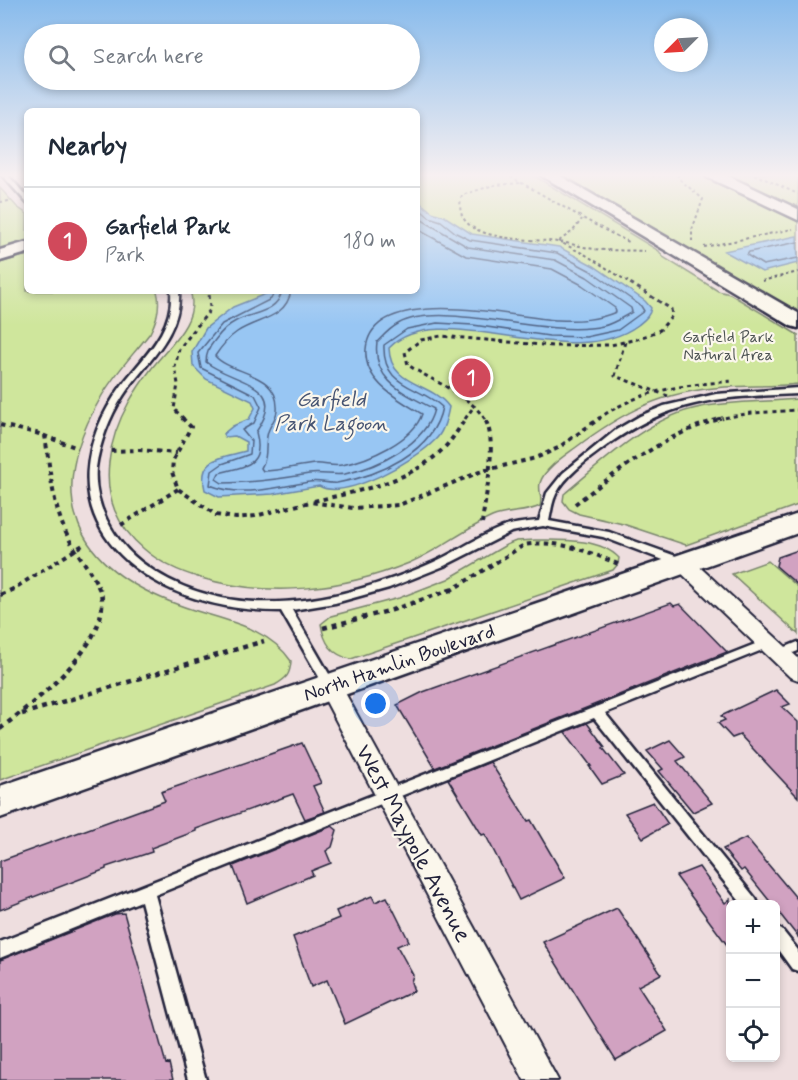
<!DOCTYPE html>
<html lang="en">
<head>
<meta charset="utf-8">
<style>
	:root { --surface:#fff; --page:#f2f2f3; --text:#1f2937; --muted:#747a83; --line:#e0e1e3; --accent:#d1495b }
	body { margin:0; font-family:Mynerve,sans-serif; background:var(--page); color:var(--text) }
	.controls { position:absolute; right:18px; bottom:18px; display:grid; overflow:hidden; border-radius:9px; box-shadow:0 3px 9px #0003 }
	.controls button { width:54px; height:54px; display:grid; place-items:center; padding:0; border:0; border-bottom:2px solid var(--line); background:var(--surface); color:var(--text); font:30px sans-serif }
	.compass { position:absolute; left:654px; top:18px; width:54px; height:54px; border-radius:50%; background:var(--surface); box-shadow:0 3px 9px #0003; rotate:246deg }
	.you { position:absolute; left:376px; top:704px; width:21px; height:21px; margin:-15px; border:4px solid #fff; border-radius:50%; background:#1a73e8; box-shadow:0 0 0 9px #1a73e833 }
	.badge { display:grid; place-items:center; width:39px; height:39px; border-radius:50%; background:var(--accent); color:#fff; font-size:20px; font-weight:700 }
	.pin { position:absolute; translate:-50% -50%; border:3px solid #fff; box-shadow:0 2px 6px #0006 }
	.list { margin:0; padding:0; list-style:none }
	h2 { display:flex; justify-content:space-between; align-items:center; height:78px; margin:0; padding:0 24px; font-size:26px }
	h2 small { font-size:20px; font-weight:400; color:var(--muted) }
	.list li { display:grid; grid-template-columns:39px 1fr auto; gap:18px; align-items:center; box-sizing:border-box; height:108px; padding:0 24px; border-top:2px solid var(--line) }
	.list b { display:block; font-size:22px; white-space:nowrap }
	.list p { margin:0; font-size:20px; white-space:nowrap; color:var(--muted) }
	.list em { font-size:20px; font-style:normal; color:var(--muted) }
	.icon { flex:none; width:33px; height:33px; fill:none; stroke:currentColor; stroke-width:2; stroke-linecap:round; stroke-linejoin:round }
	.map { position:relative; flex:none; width:798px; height:1080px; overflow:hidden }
	.search { position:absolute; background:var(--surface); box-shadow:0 3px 9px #0003; left:24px; top:24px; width:396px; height:66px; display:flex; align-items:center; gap:15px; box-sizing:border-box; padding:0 21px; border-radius:33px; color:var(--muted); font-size:22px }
	.panel { position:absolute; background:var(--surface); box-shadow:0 3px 9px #0003; left:24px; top:108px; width:396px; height:186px; border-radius:9px }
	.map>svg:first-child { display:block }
	.green { fill:#cfe69c; stroke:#78846c; stroke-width:1.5 }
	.water { fill:#98c6f3; stroke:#6984a9; stroke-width:1.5 }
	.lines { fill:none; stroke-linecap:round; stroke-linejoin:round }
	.shore { stroke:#516485; stroke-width:1.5 }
	.building { fill:#d1a2c1; stroke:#22223b; stroke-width:1.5 }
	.lane-casing { stroke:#22223b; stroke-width:5 }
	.street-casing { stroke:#22223b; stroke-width:4 }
	.secondary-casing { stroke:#22223b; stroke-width:5 }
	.path-far3 { stroke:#22223b; stroke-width:2; stroke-dasharray:3 3; stroke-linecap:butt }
	.path-far2 { stroke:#22223b; stroke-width:3; stroke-dasharray:4 4; stroke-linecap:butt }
	.path-far1 { stroke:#22223b; stroke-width:4; stroke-dasharray:4.5 4.5; stroke-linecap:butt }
	.path { stroke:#22223b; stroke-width:4.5; stroke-dasharray:5 5; stroke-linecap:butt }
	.lane { fill:#fbf7ec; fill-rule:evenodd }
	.street { fill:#fbf7ec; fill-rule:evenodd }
	.secondary { fill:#fbf7ec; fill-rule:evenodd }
	.labels { text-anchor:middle; stroke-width:4.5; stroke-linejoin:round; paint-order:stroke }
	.far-park-label { font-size:16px; fill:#4d5353; stroke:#fbf7ec }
	.street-label { font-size:20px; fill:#22223b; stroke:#fbf7ec }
	.water-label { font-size:21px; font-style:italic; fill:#455372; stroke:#fbf7ec }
	.near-street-label { font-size:24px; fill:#22223b; stroke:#fbf7ec }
</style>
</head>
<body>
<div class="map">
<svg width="798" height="1080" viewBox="0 0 798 1080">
	<rect width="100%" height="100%" fill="#eededf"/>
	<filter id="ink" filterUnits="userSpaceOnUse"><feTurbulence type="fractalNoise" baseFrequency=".0167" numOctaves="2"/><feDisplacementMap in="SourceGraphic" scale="12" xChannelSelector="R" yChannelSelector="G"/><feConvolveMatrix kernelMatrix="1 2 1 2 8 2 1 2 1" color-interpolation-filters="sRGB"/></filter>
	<g filter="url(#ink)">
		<path class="green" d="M 417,174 L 531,174 L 659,251 L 663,257 L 718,291 L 730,294 L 798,335 L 798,384 C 774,387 749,385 725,387 C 663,391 624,411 575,448 C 564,456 544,469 540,483 C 538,491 543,498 540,506 C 526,513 507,511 492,517 C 463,530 438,551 409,563 C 342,590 270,598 201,578 C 180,572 160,563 144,549 C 117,526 105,499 109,462 C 111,442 119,420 129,402 C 135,392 142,381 149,372 C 165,349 201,322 190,291 L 417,291 Z
			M 559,174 L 697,174 L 798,221 L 798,313 Z
			M 724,174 L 798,174 L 798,208 Z
			M 0,188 L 17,207 L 27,214 L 27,242 L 0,251 Z
			M 27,255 L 27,291 L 157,291 C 161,306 157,320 150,333 C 133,355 113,375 100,399 C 43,498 74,567 179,605 C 218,620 266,624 291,661 C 290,675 287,678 275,685 L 0,780 L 0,263 Z
			M 798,399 L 798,505 L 686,545 L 623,524 L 579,514 L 569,509 L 563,501 L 564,494 C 604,461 648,417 701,407 C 732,401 766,402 798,399 Z
			M 536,540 C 562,540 600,538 619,558 L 618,564 L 613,570 L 351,659 C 332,655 324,643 321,624 L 331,616 L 399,598 L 448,579 L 506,545 L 516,541 Z
			M 768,561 L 798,587 L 798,634 L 732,574 Z"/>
		<path class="water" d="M 417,200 L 432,212 L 444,216 L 472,234 L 559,247 L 594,266 L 645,301 L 651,308 C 650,316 644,320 638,325 C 570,376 439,295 389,348 C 390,387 432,382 449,407 C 447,418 444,432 435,440 C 416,460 345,501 319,486 L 273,494 L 219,497 L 205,490 C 197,457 222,458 246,451 L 246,442 L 235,436 L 225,437 L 223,434 L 233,426 L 249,419 L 255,408 L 252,401 L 206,379 L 193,366 L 192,352 L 206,328 L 233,307 L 273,291 L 417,291 Z
			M 797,236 L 798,263 L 762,272 L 724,251 Z"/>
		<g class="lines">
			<path class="shore" d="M 798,242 L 749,252 L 747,255 L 763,265 L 798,258
				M 275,291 L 271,299 L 222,324 L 198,353 L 201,368 L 255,395 L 261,407 L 254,423 L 242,430 L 251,441 L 250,454 L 222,464 L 212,471 L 210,485 C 241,498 278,487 309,482 C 319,480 327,484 337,483 C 378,476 434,452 442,407 C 419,385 382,388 384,345 L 407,329 L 437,323 L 473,325 L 549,336 L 586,337 L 618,330 L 644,311 L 641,306 L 591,271 L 557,253 L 470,240 L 456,233 L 441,221 L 429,217 L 417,207
				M 282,291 C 277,313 253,312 236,321 C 228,325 221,332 215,340 C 209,347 206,353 206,362 C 233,384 291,382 256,432 C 265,466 245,466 219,473 L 216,479 L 222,483 C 251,483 280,479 309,474 C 321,472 334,476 345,474 C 378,467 426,444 434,409 C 404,393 372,381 377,342 C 383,336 390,328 398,324 C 443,299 545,339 603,326 C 613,324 623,317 632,312 L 631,308 L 587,277 L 555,260 L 468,247 L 417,217
				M 291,291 C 286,319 258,318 237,332 C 228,338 221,347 215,356 C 231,375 280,371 277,411 C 276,419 270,425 268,432 C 264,445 269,455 261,468 L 263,471 C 280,471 297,466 314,464 C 323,463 333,467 342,465 C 368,460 413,441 422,414 C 398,399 363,382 366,349 C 372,282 517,318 558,320 C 579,321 597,320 616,312 L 615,308 L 582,285 L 552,269 L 466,256 L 417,229"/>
		</g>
		<path class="building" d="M 798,550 L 798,585 L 776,566 L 778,557 Z
			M 671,603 L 674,606 L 680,604 L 727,652 L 435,768 L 397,705 L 423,692 Z
			M 776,690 L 790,704 L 782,707 L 798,722 L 798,797 L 740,735 L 732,738 L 718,723 L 725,720 L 721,716 Z
			M 587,723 L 605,747 L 603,748 L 624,775 L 602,784 L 589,766 L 591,766 L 565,732 Z
			M 670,740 L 685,757 L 677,761 L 712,803 L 693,812 L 659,771 L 663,769 L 647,751 Z
			M 302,743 L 321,783 L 313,786 L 325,812 L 305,819 L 293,794 L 196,829 L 196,831 L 151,848 L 152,852 L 106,867 L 106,869 L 0,910 L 0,861 L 165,801 L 161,792 Z
			M 490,762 L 528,821 L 531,820 L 565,878 L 519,900 L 485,834 L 482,835 L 448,779 Z
			M 653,802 L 668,824 L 643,838 L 625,813 Z
			M 332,826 L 337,830 L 332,847 L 326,851 L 331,863 L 311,871 L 313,875 L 247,903 L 233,866 Z
			M 746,838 L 798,900 L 798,937 L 776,909 L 776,904 L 772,904 L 744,869 L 741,871 L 723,849 Z
			M 699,867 L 725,903 L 730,899 L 730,949 L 676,876 Z
			M 372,896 L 375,902 L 387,897 L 409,941 L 397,946 L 413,975 L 411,982 L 414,991 L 345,1024 L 327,980 L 311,987 L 293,937 L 339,918 L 336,911 Z
			M 617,908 L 661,974 L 638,986 L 667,1031 L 616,1060 L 543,942 Z
			M 124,913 L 166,1064 L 169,1063 L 173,1080 L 0,1080 L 0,960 L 115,914 Z"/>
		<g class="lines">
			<defs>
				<path id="lane" d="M 1,174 L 7,174 L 27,197 L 27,203 Z
					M 171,291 L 179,291 C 182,335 145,363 123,396 C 110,416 99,444 96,468 C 93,504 113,540 141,562 C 228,628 343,602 434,562 C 458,551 479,536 503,527 C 515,523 527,522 539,521 L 547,493 L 563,473 L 616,430 L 640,416 L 664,406 L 716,394 L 798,388 L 798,394 C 718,397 669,399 602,449 C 586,461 565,476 556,494 C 552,502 551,512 549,521 L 609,532 L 687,560 L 688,563 L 687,566 L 679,566 L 603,537 L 543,526 L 511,532 L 444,566 L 389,588 L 335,603 L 292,610 L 336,686 L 334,689 L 330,691 L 326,689 L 281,611 C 224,611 162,596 121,555 C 70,504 83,439 122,385 C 144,356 174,331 171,291 Z
					M 768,639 L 772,640 L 774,643 L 772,646 L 605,713 L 756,899 L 758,904 L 742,904 L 594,718 L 155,895 L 206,1080 L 188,1080 L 141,901 L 0,958 L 0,942 Z
					M 798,642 L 798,651 L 780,658 L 776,657 L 774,654 L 776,651 Z
					M 776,927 L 782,930 L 798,950 L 798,971 L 792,969 L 776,947 Z"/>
				<path id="street" d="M 683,556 L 690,558 L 798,658 L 798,680 L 790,677 L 676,568 L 673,563 L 676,558 Z
					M 330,677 L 338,680 L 558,1080 L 524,1080 L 318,686 L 322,680 Z"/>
				<path id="secondary" d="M 539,174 L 557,174 L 798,313 L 798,328 L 791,326 Z
					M 705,174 L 724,174 L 798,209 L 798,220 L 707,177 Z
					M 27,242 L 27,253 L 0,261 L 0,250 Z
					M 798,514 L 798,533 L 0,818 L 0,786 Z"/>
			</defs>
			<use href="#lane" class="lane-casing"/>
			<use href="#street" class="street-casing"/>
			<use href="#secondary" class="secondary-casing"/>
			<path class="path-far3" d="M 505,174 C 547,196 586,222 629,242
				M 628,174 L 657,176 L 675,174
				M 678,174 L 678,178 L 703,199 L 692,230 L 692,241
				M 754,174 L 798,194
				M 520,183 L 494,185 L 462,195 C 447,244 530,238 558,242 C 570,243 582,247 594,249 C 611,251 628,250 645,251
				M 0,202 L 10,201
				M 558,241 L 586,255 L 630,283
				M 559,241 L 573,231 L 582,219
				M 704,247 L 793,229
				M 762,281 L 798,272"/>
			<path class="path-far2" d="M 625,342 L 615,376 L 668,396
				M 184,419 L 174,409 L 178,384 L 175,367 L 179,349 L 210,310 L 209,291
				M 465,419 L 475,405
				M 485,419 C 466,392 435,383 408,365 L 405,352 L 421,340 L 441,336 L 553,346 L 611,345 L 637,339 L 660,330 L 672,316 L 671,309 L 627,281
				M 598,419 C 640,389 684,385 734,381
				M 717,419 L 752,413 L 798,410"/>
			<path class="path-far1" d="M 182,418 L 191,427 L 173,460 L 172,472 L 178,489 L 216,515 L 236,518 L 255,516 L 310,502 L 353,508 L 399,505 L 482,471 L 536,458 L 558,448 L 600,418
				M 0,425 L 36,433 L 78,448
				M 45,435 C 50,469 52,504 67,535 C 77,555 92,571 100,591
				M 111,451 L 139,450 L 177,453
				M 314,501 C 359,491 411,482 444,448 C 453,439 459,428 466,418
				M 575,504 C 621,469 666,433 723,418
				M 482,523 C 485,497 499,439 484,418
				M 121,525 L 178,489
				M 10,591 L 86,543
				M 450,591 L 524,545 C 558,539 587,551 618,564"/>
			<path class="path" d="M 0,595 L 14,589
				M 323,628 L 392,610 L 453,589
				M 22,714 L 264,641
				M 0,729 C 35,701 116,641 100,589"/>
			<use href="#lane" class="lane"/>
			<use href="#street" class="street"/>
			<use href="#secondary" class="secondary"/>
		</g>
	</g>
	<linearGradient id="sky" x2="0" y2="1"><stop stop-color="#88bbec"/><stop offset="0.54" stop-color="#f7f0f1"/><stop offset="1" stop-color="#f7f0f1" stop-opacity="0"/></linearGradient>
	<rect width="798" height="325" fill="url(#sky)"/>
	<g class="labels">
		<g class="far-park-label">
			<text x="728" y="342">Garfield Park<tspan x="728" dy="18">Natural Area</tspan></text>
		</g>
		<g class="street-label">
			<text transform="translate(399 662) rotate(-19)" y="7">North Hamlin Boulevard</text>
		</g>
		<g class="water-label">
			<text x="331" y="406">Garfield<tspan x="331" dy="24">Park Lagoon</tspan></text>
		</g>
		<g class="near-street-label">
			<text transform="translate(414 843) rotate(62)" y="8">West Maypole Avenue</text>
		</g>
	</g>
</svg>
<div class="controls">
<button>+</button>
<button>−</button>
<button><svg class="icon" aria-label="locate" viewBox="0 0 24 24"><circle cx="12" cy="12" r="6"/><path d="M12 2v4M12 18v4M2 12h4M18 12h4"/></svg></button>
</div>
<svg class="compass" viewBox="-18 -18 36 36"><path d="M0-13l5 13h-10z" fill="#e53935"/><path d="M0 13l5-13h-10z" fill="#747a83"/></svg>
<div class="you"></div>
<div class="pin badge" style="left:471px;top:378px">1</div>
<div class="search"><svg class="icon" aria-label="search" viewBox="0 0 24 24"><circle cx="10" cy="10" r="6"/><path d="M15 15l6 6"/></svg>Search here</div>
<section class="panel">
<h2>Nearby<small></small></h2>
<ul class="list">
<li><span class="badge">1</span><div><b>Garfield Park</b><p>Park</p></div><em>180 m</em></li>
</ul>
</section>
</div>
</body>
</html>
